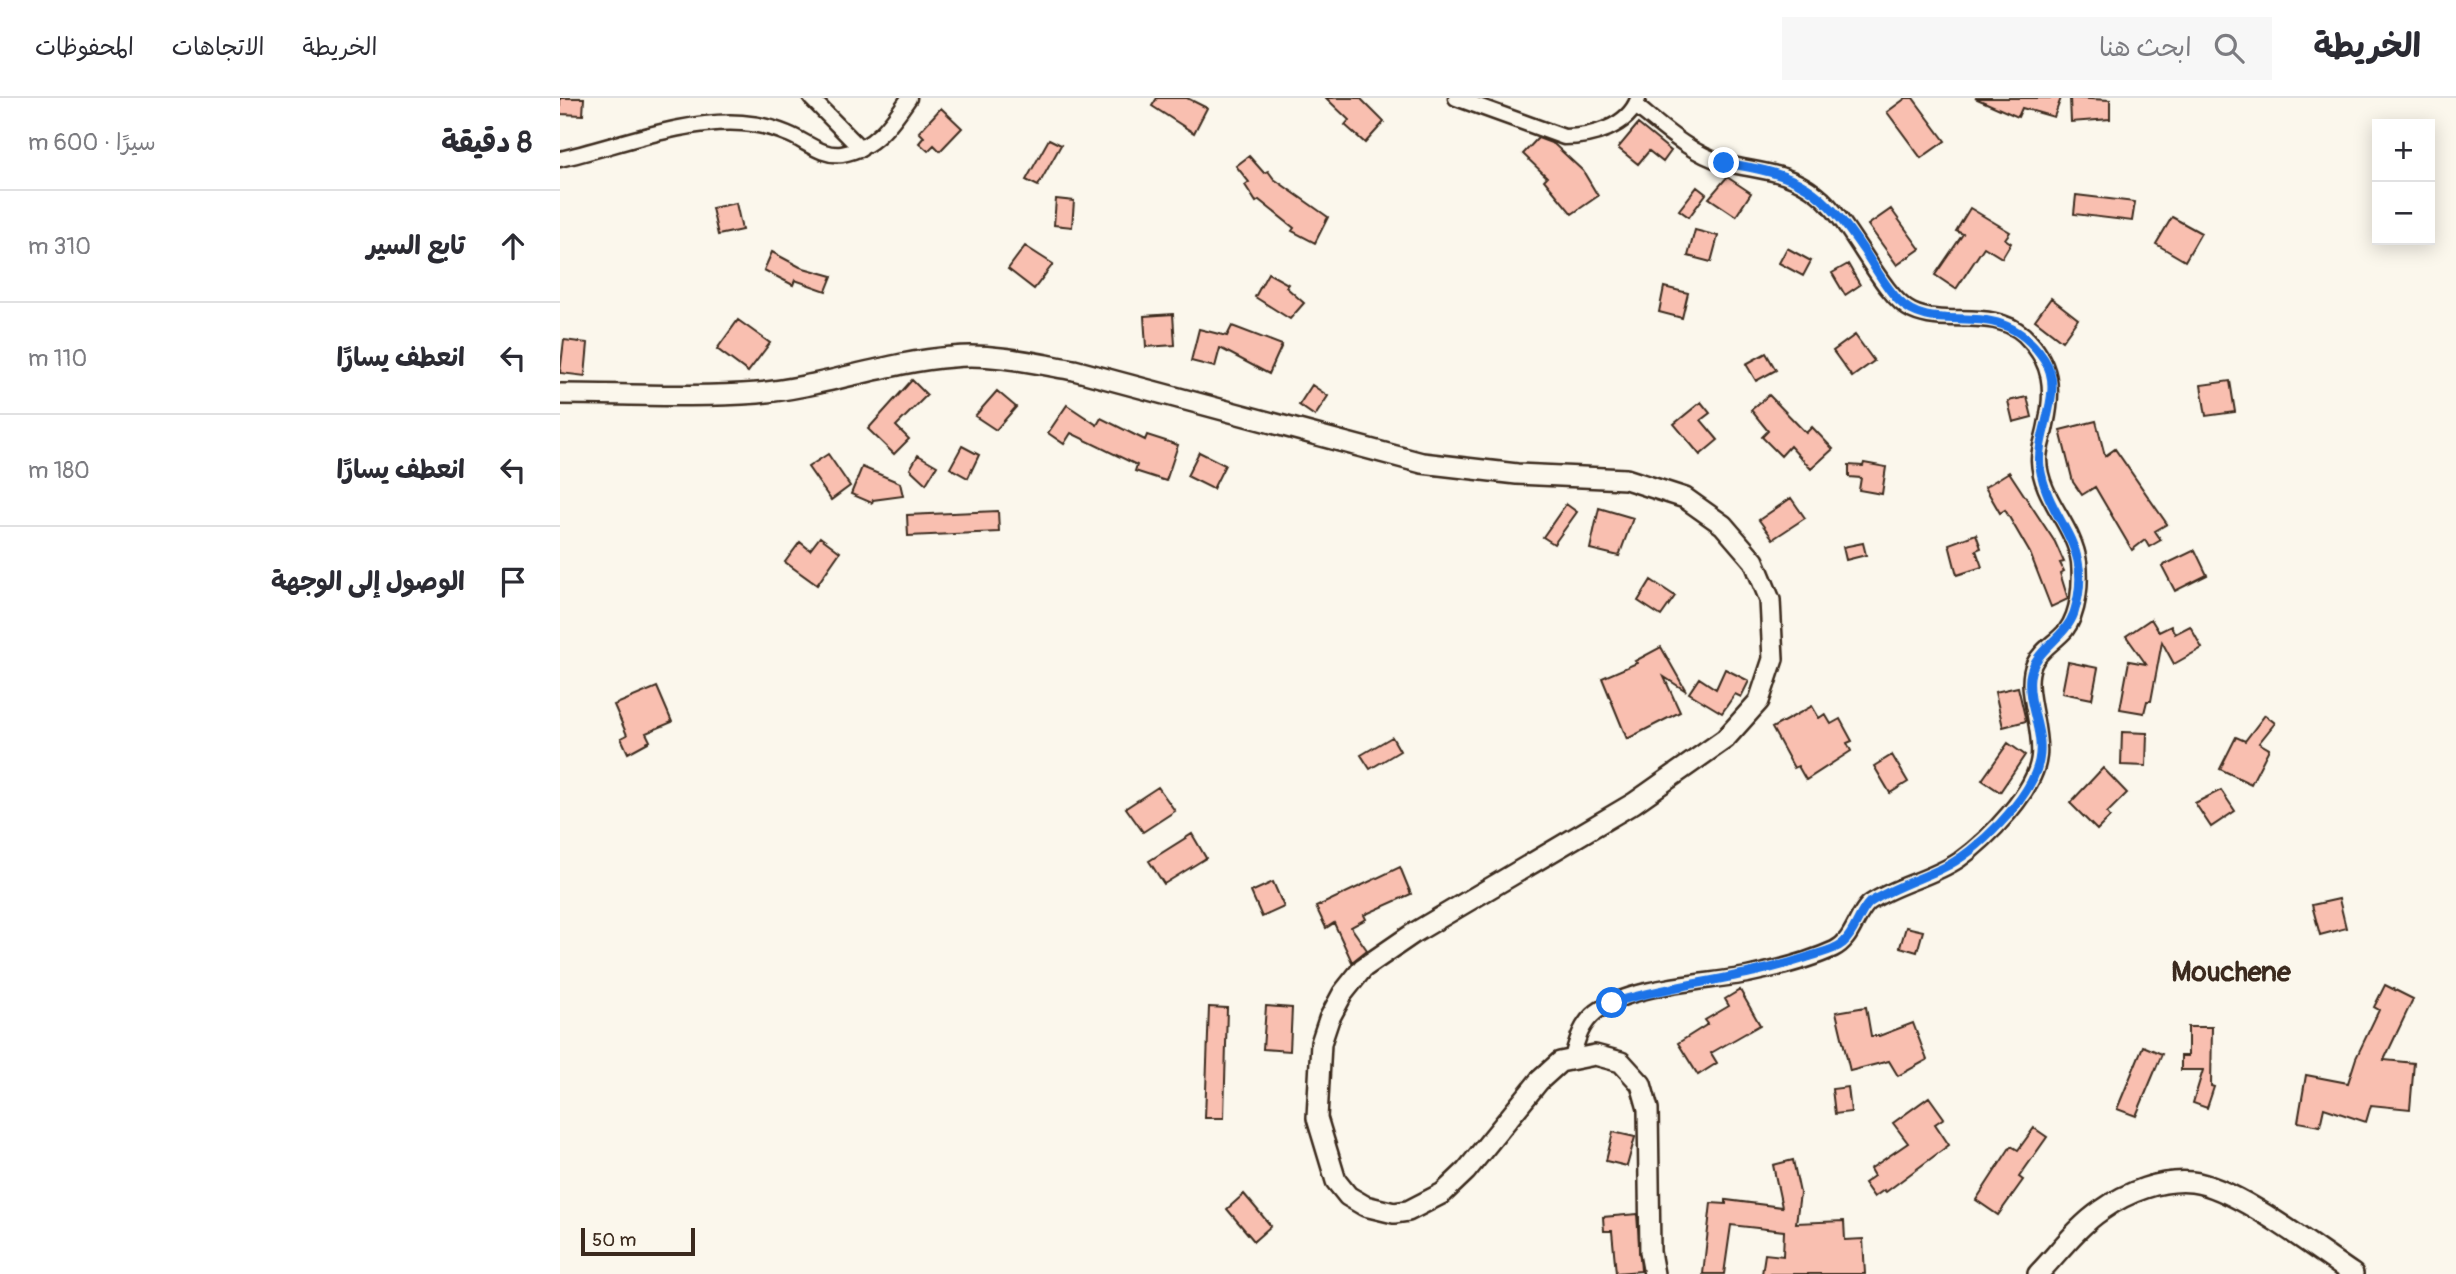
<!DOCTYPE html>
<html lang="ar">
<head>
<meta charset="utf-8">
<style>
	:root { --surface:#fff; --page:#f7f7f7; --text:#2b2b33; --muted:#7c7c81; --line:#e1e1e2 }
	body { margin:0; font-family:Pangolin,"Playpen Sans Arabic",sans-serif; background:var(--page); color:var(--text); direction:rtl }
	.controls { position:absolute; right:21px; top:21px; display:grid; overflow:hidden; border-radius:0px; box-shadow:0 4px 18px #0003 }
	.controls button { width:63px; height:63px; display:grid; place-items:center; padding:0; border:0; border-bottom:2px solid var(--line); background:var(--surface); color:var(--text); font:35px sans-serif }
	.scale { position:absolute; left:21px; bottom:18px; width:114px; box-sizing:border-box; padding-left:7px; border:4px solid #3b2a1e; border-top:0; font-size:19px; line-height:24px; white-space:nowrap; color:#3b2a1e; -webkit-text-stroke:5px #fbf7ec; paint-order:stroke }
	.stop { position:absolute; width:21px; height:21px; margin:-16px; border:5px solid #1a73e8; border-radius:50%; background:#fff }
	.stop.end { background:#1a73e8; border-color:#fff; box-shadow:0 2px 7px #0008 }
	.list { margin:0; padding:0; list-style:none }
	h2 { display:flex; justify-content:space-between; align-items:center; height:91px; margin:0; padding:0 28px; font-size:30px }
	h2 small { font-size:23px; font-weight:400; color:var(--muted) }
	.list li { display:grid; grid-template-columns:46px 1fr auto; gap:21px; align-items:center; box-sizing:border-box; height:112px; padding:0 28px; border-top:2px solid var(--line) }
	.list b { display:block; font-size:26px; white-space:nowrap }
	.list em { font-size:23px; font-style:normal; color:var(--muted) }
	.icon { flex:none; width:38px; height:38px; fill:none; stroke:currentColor; stroke-width:2; stroke-linecap:round; stroke-linejoin:round }
	.map { position:relative; flex:none; width:1896px; height:1176px; overflow:hidden; direction:ltr }
	header { display:flex; align-items:center; gap:42px; box-sizing:border-box; height:98px; padding:0 35px; background:var(--surface); border-bottom:2px solid var(--line) }
	header strong { font-size:33px }
	nav { display:flex; gap:38px; margin-inline-start:auto; font-size:24px }
	.search { width:490px; height:63px; background:var(--page); display:flex; align-items:center; gap:18px; box-sizing:border-box; padding:0 24px; border-radius:0px; color:var(--muted); font-size:26px }
	main { display:flex }
	aside { flex:1; background:var(--surface) }
	.map>svg:first-child { display:block }
	.building { fill:#f9bfb0; stroke:#3b2a1e; stroke-width:2 }
	.lines { fill:none; stroke-linecap:round; stroke-linejoin:round }
	.minor-casing { stroke:#3b2a1e; stroke-width:19 }
	.secondary-casing { stroke:#3b2a1e; stroke-width:24 }
	.minor { stroke:#fbf7ec; stroke-width:14 }
	.secondary { stroke:#fbf7ec; stroke-width:19 }
	.route { stroke:#1a73e8; stroke-width:9 }
	.labels { text-anchor:middle; stroke-width:5; stroke-linejoin:round; paint-order:stroke }
	.quarter-label { font-size:28px; font-weight:bold; fill:#3b2a1e; stroke:#fbf7ec }
</style>
</head>
<body>
<header>
<strong>الخريطة</strong>
<div class="search"><svg class="icon" aria-label="search" viewBox="0 0 24 24"><circle cx="10" cy="10" r="6"/><path d="M15 15l6 6"/></svg>ابحث هنا</div>
<nav><a>الخريطة</a><a>الاتجاهات</a><a>المحفوظات</a></nav>
</header>
<main>
<div class="map">
<svg width="1896" height="1176" viewBox="0 0 1896 1176">
	<rect width="100%" height="100%" fill="#fbf7ec"/>
	<filter id="ink" filterUnits="userSpaceOnUse"><feTurbulence type="fractalNoise" baseFrequency=".0143" numOctaves="2"/><feDisplacementMap in="SourceGraphic" scale="14" xChannelSelector="R" yChannelSelector="G"/><feConvolveMatrix kernelMatrix="1 2 1 2 8 2 1 2 1" color-interpolation-filters="sRGB"/></filter>
	<g filter="url(#ink)">
		<path class="building" d="M 0,0 L 24,0 L 23,17 L 0,16 Z
			M 597,0 L 627,0 L 647,10 L 634,35 L 592,8 Z
			M 766,0 L 800,0 L 824,24 L 805,45 L 785,27 L 789,22 Z
			M 1346,0 L 1353,0 L 1385,43 L 1361,60 L 1327,14 Z
			M 1415,0 L 1501,0 L 1494,19 L 1462,10 L 1458,19 Z
			M 1510,0 L 1550,2 L 1550,21 L 1511,24 Z
			M 381,10 L 402,30 L 380,53 L 374,47 L 368,53 L 359,45 L 364,39 L 359,34 Z
			M 1078,26 L 1111,53 L 1103,64 L 1089,53 L 1078,66 L 1058,50 Z
			M 978,40 L 994,46 L 1023,73 L 1038,98 L 1012,116 L 984,82 L 987,79 L 963,56 Z
			M 489,41 L 501,47 L 478,88 L 466,82 Z
			M 689,58 L 704,75 L 708,73 L 714,81 L 768,119 L 755,145 L 732,133 L 734,130 L 699,102 L 696,104 L 685,87 L 689,84 L 676,68 Z
			M 1167,79 L 1191,95 L 1176,118 L 1149,100 Z
			M 1137,89 L 1146,96 L 1129,119 L 1119,112 Z
			M 1516,97 L 1575,104 L 1572,123 L 1514,116 Z
			M 496,101 L 514,103 L 512,129 L 494,127 Z
			M 176,105 L 182,132 L 158,137 L 152,110 Z
			M 1410,110 L 1450,134 L 1445,141 L 1451,145 L 1442,160 L 1424,149 L 1396,191 L 1375,177 L 1403,136 L 1396,133 Z
			M 1331,111 L 1360,151 L 1337,167 L 1308,127 Z
			M 1612,119 L 1641,135 L 1625,163 L 1596,146 Z
			M 1135,132 L 1158,138 L 1151,164 L 1128,158 Z
			M 465,148 L 493,166 L 474,191 L 448,171 Z
			M 1227,150 L 1251,163 L 1243,178 L 1219,165 Z
			M 212,154 L 240,169 L 272,178 L 266,193 L 235,182 L 233,187 L 204,172 Z
			M 1288,166 L 1300,187 L 1285,197 L 1272,175 Z
			M 708,175 L 728,186 L 726,189 L 744,205 L 730,221 L 695,199 Z
			M 1104,189 L 1128,195 L 1122,220 L 1099,214 Z
			M 1491,200 L 1518,221 L 1502,243 L 1475,222 Z
			M 613,216 L 615,247 L 586,249 L 584,218 Z
			M 178,222 L 210,245 L 188,274 L 157,251 Z
			M 672,228 L 722,247 L 709,276 L 660,250 L 655,269 L 631,263 L 639,231 L 667,238 Z
			M 1295,237 L 1314,263 L 1292,279 L 1273,253 Z
			M 4,242 L 28,245 L 25,278 L 0,275 Z
			M 1206,255 L 1216,272 L 1196,283 L 1186,266 Z
			M 352,282 L 367,297 L 336,328 L 349,341 L 334,356 L 308,331 Z
			M 1670,283 L 1675,314 L 1646,318 L 1641,287 Z
			M 752,287 L 768,298 L 755,318 L 739,307 Z
			M 437,293 L 456,309 L 436,332 L 415,318 Z
			M 1209,297 L 1246,335 L 1252,329 L 1273,351 L 1251,371 L 1230,348 L 1221,358 L 1202,339 L 1208,333 L 1191,312 Z
			M 1467,299 L 1472,319 L 1453,324 L 1448,303 Z
			M 1141,304 L 1150,315 L 1141,322 L 1158,342 L 1140,357 L 1114,326 Z
			M 507,307 L 537,327 L 541,320 L 585,342 L 587,337 L 618,347 L 606,383 L 575,373 L 577,367 L 511,335 L 504,346 L 488,335 Z
			M 1536,323 L 1545,358 L 1555,351 L 1607,426 L 1595,433 L 1601,442 L 1589,449 L 1585,442 L 1572,452 L 1535,389 L 1522,397 L 1513,384 L 1500,332 Z
			M 402,348 L 419,357 L 408,380 L 390,370 Z
			M 639,354 L 665,367 L 653,391 L 627,378 Z
			M 268,356 L 290,388 L 271,402 L 248,369 Z
			M 358,357 L 377,368 L 366,386 L 350,371 Z
			M 1304,365 L 1326,369 L 1322,396 L 1299,392 L 1301,380 L 1289,379 L 1289,367 L 1303,368 Z
			M 302,369 L 340,385 L 343,398 L 313,402 L 312,405 L 291,396 Z
			M 1449,374 L 1495,444 L 1504,464 L 1500,465 L 1504,473 L 1500,475 L 1508,501 L 1491,509 L 1470,455 L 1445,412 L 1440,415 L 1425,389 Z
			M 1231,400 L 1245,420 L 1213,441 L 1199,422 Z
			M 1006,406 L 1017,414 L 994,446 L 983,439 Z
			M 1039,410 L 1073,420 L 1059,458 L 1030,451 Z
			M 438,413 L 439,434 L 348,438 L 347,417 Z
			M 1416,436 L 1421,450 L 1416,452 L 1422,469 L 1397,477 L 1389,446 Z
			M 260,439 L 280,454 L 257,487 L 225,464 L 240,444 L 250,452 Z
			M 1303,445 L 1306,457 L 1286,462 L 1283,449 Z
			M 1635,452 L 1647,477 L 1615,493 L 1602,468 Z
			M 1091,482 L 1115,498 L 1101,518 L 1078,503 Z
			M 1591,521 L 1599,534 L 1611,528 L 1615,536 L 1630,528 L 1642,550 L 1614,566 L 1602,544 L 1591,603 L 1587,603 L 1584,615 L 1560,611 L 1569,563 L 1586,566 L 1566,538 Z
			M 1101,549 L 1126,593 L 1104,579 L 1120,614 L 1067,641 L 1042,580 L 1077,565 L 1075,563 Z
			M 1508,564 L 1538,570 L 1532,601 L 1502,595 Z
			M 1165,571 L 1189,583 L 1181,599 L 1175,596 L 1162,615 L 1129,595 L 1139,580 L 1156,591 Z
			M 97,589 L 112,624 L 86,635 L 90,643 L 68,655 L 61,640 L 67,637 L 54,607 Z
			M 1458,589 L 1466,623 L 1443,629 L 1435,594 Z
			M 1252,608 L 1259,620 L 1265,616 L 1271,626 L 1280,621 L 1292,643 L 1287,645 L 1291,653 L 1246,682 L 1238,668 L 1234,670 L 1212,630 Z
			M 1705,617 L 1715,625 L 1699,645 L 1709,651 L 1691,686 L 1660,671 L 1676,639 L 1685,643 Z
			M 1562,634 L 1587,635 L 1586,668 L 1561,667 Z
			M 832,639 L 840,653 L 810,671 L 801,657 Z
			M 1448,645 L 1465,657 L 1440,694 L 1422,682 Z
			M 1332,657 L 1348,684 L 1330,695 L 1314,668 Z
			M 1543,670 L 1567,695 L 1547,715 L 1550,719 L 1537,732 L 1510,705 Z
			M 598,689 L 615,713 L 583,734 L 566,710 Z
			M 1661,692 L 1675,713 L 1651,729 L 1635,705 Z
			M 632,736 L 646,760 L 604,786 L 589,763 Z
			M 840,769 L 851,796 L 804,817 L 806,821 L 791,829 L 807,852 L 792,864 L 774,825 L 766,830 L 756,809 Z
			M 713,784 L 724,809 L 702,819 L 691,794 Z
			M 1779,801 L 1786,830 L 1760,837 L 1752,807 Z
			M 1346,829 L 1363,833 L 1357,854 L 1340,849 Z
			M 1825,887 L 1853,901 L 1824,962 L 1854,965 L 1850,1011 L 1811,1007 L 1806,1024 L 1764,1010 L 1760,1028 L 1738,1024 L 1746,977 L 1788,985 L 1796,960 L 1819,912 L 1814,909 Z
			M 1180,892 L 1200,927 L 1151,955 L 1157,965 L 1138,977 L 1118,945 L 1148,926 L 1145,922 L 1169,908 L 1165,901 Z
			M 706,908 L 732,910 L 730,953 L 703,951 Z
			M 649,909 L 667,910 L 664,1020 L 645,1020 Z
			M 1306,909 L 1311,938 L 1319,938 L 1353,925 L 1367,962 L 1338,978 L 1329,963 L 1290,973 L 1276,914 Z
			M 1628,929 L 1652,929 L 1651,988 L 1654,989 L 1647,1010 L 1633,1005 L 1643,972 L 1621,972 L 1621,958 L 1628,958 Z
			M 1583,948 L 1602,956 L 1576,1018 L 1557,1011 Z
			M 1288,989 L 1291,1014 L 1275,1016 L 1272,991 Z
			M 1369,999 L 1384,1020 L 1375,1026 L 1389,1047 L 1326,1094 L 1324,1092 L 1314,1099 L 1304,1085 L 1314,1078 L 1310,1071 L 1348,1045 L 1333,1025 Z
			M 1474,1030 L 1487,1039 L 1459,1079 L 1463,1082 L 1438,1117 L 1416,1102 L 1451,1048 L 1458,1052 Z
			M 1053,1034 L 1075,1039 L 1067,1068 L 1046,1063 Z
			M 1233,1062 L 1240,1095 L 1236,1125 L 1284,1123 L 1285,1142 L 1303,1141 L 1305,1176 L 1202,1176 L 1205,1156 L 1223,1158 L 1224,1133 L 1171,1127 L 1164,1176 L 1143,1176 L 1151,1105 L 1166,1106 L 1166,1102 L 1222,1109 L 1213,1067 Z
			M 684,1096 L 711,1128 L 694,1143 L 667,1111 Z
			M 1077,1116 L 1081,1173 L 1056,1175 L 1052,1133 L 1044,1133 L 1043,1119 Z"/>
		<g class="lines">
			<defs>
				<path id="minor" d="M 251,0 L 301,51
					M 896,0 L 1004,39 C 1031,39 1068,29 1078,1
					M 0,61 C 58,48 123,21 182,25 C 198,26 214,30 228,36 C 246,43 262,59 282,56 C 314,51 332,25 349,0
					M 1012,960 C 1017,942 1021,926 1036,914 C 1071,887 1144,885 1187,877 C 1216,871 1248,863 1274,851 C 1293,842 1295,818 1309,805 C 1337,786 1371,781 1399,762 C 1427,742 1476,693 1479,658 C 1482,628 1463,590 1474,566 C 1481,551 1496,544 1506,532 C 1519,515 1521,485 1519,464 C 1514,427 1480,400 1479,362 C 1479,350 1484,339 1486,327 C 1494,291 1492,264 1464,237 C 1433,209 1386,229 1352,213 C 1321,198 1291,122 1257,96 C 1226,72 1199,74 1164,65 C 1131,56 1102,29 1076,8"/>
				<path id="secondary" d="M 0,296 C 65,296 133,300 198,295 C 263,289 326,264 392,259 C 432,255 474,265 514,272 L 862,365 L 957,376 L 1066,381 L 1125,400 L 1163,427 L 1194,463 L 1210,502 L 1213,561 L 1199,603 L 1165,641 L 1074,705 L 854,835 L 803,870 L 783,895 L 769,921 L 761,945 L 757,1020 L 776,1083 L 788,1098 L 805,1108 L 834,1115 L 848,1113 L 883,1095 L 906,1073 L 979,983 L 1000,964 L 1035,957 L 1061,964 L 1081,986 L 1088,1011 L 1090,1154 L 1094,1176
					M 1478,1176 C 1498,1155 1518,1128 1542,1112 C 1567,1094 1601,1081 1632,1084 C 1676,1089 1754,1150 1793,1176"/>
			</defs>
			<use href="#minor" class="minor-casing"/>
			<use href="#secondary" class="secondary-casing"/>
			<use href="#minor" class="minor"/>
			<use href="#secondary" class="secondary"/>
		</g>
	</g>
	<g class="lines" filter="url(#ink)">
		<path class="route" d="M 1052,905 C 1117,885 1184,881 1248,859 C 1259,855 1273,853 1283,845 C 1295,835 1298,816 1309,805 C 1331,790 1357,782 1381,771 C 1416,755 1471,701 1479,663 C 1485,633 1467,608 1470,579 C 1474,551 1505,541 1514,515 C 1536,445 1489,427 1480,369 C 1475,335 1506,293 1484,261 C 1438,192 1377,243 1338,202 C 1325,188 1315,170 1305,154 C 1262,91 1240,76 1164,65"/>
	</g>
	<g class="labels">
		<g class="quarter-label">
			<text x="1671" y="883">Mouchene</text>
		</g>
	</g>
</svg>
<div class="controls">
<button>+</button>
<button>−</button>
</div>
<div class="scale">50 m</div>
<div class="stop" style="left:1052px;top:905px"></div>
<div class="stop end" style="left:1164px;top:65px"></div>
</div>
<aside>
<h2>8 دقيقة<small>سيرًا · 600 m</small></h2>
<ul class="list">
<li><svg class="icon" aria-label="ahead" viewBox="0 0 24 24"><path d="M12 20V5M6 11l6-6 6 6"/></svg><div><b>تابع السير</b></div><em>310 m</em></li>
<li><svg class="icon" aria-label="left" viewBox="0 0 24 24"><path d="M17 20v-9H6M10 6l-5 5 5 5"/></svg><div><b>انعطف يسارًا</b></div><em>110 m</em></li>
<li><svg class="icon" aria-label="left" viewBox="0 0 24 24"><path d="M17 20v-9H6M10 6l-5 5 5 5"/></svg><div><b>انعطف يسارًا</b></div><em>180 m</em></li>
<li><svg class="icon" aria-label="arrive" viewBox="0 0 24 24"><path d="M6 21V4h12l-3 4 3 4H6"/></svg><div><b>الوصول إلى الوجهة</b></div></li>
</ul>
</aside>
</main>
</body>
</html>
